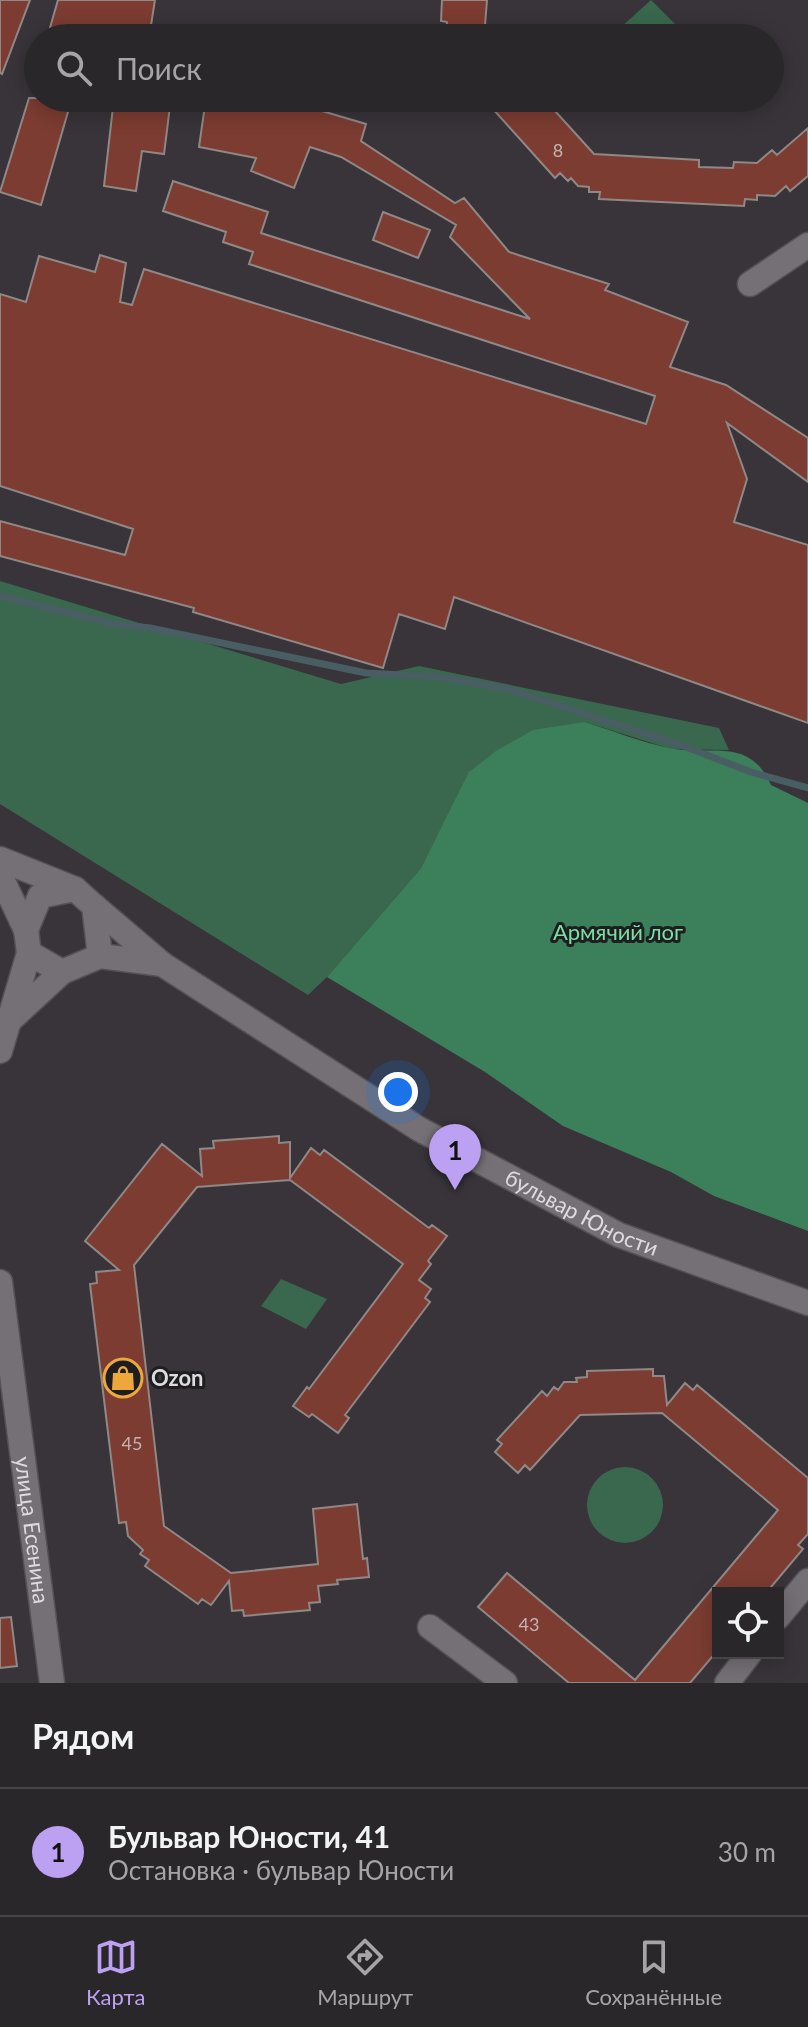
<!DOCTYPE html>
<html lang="ru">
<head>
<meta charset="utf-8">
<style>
	:root { --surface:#2a272b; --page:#322f33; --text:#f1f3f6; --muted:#a5a5a9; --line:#464447; --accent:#bca0f2 }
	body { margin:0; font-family:Lato,sans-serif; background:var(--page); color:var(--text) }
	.controls { position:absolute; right:24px; bottom:24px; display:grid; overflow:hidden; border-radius:0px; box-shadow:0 4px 20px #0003 }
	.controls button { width:72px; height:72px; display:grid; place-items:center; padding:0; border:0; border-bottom:2px solid var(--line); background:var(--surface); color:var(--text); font:40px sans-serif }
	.you { position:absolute; left:398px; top:1092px; width:28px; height:28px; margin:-20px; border:6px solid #fff; border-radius:50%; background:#1a73e8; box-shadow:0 0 0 12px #1a73e833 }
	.badge { display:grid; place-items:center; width:52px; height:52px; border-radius:50%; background:var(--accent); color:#111; font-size:26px; font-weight:700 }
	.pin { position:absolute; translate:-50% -66px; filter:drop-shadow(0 2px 4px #0008) }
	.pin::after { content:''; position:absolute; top:42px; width:28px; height:24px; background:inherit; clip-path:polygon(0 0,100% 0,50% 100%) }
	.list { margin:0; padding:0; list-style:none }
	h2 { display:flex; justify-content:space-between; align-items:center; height:104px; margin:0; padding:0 32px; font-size:34px }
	h2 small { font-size:26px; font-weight:400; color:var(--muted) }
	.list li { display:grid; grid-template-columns:52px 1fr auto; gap:24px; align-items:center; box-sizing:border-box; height:128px; padding:0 32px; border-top:2px solid var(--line) }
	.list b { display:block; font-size:30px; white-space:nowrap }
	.list p { margin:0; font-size:26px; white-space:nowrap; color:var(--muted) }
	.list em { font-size:26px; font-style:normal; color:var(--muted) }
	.icon { flex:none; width:44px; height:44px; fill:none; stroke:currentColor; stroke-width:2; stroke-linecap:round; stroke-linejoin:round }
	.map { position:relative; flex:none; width:808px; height:1683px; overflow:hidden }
	.search { position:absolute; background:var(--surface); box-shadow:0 4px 20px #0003; left:24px; right:24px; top:24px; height:88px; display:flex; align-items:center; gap:20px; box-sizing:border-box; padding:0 28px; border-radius:44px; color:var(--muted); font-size:30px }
	.sheet { height:232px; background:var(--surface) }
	nav { display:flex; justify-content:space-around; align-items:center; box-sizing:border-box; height:112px; border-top:2px solid var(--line); background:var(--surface); font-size:22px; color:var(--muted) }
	nav a { display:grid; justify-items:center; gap:4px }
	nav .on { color:var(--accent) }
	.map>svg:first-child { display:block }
	.green { fill:#39684e }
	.forest { fill:#3b805b }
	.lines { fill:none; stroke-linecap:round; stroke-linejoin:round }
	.stream { stroke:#495e63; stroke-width:7 }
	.building { fill:#7c3c31; stroke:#8f8886; stroke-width:2 }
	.minor-casing { stroke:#545155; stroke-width:27 }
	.minor { stroke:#747075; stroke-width:24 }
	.labels { text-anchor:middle; stroke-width:6; stroke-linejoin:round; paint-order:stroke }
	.number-label { font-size:18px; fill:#c5b3b3 }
	.park-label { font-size:22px; fill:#7cdea7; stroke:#1e1d1f }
	.street-label { font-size:22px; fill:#dddbde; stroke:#1e1d1f }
	.poi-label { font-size:22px; font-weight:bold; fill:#dddbde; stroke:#1e1d1f; text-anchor:start }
</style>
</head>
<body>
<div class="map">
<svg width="808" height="1683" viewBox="0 0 808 1683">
	<rect width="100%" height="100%" fill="#383439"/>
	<path class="green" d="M 651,0 L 689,38 L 609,38 Z
		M 0,581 L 341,684 L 419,666 L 719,728 L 729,750 L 671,749 L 585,722 L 443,825 L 421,868 L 327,977 L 308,995 L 0,804 Z
		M 281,1279 L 327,1299 L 306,1329 L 261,1306 Z
		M587 1505a38 38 0 1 1 76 0a38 38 0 1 1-76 0Z"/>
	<path class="forest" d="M 585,722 C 613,731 641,742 669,748 C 709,757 749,735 771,785 L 808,803 L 808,1231 L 714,1196 L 671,1172 L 563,1126 L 485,1072 L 327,977 L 421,868 L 469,772 L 496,751 L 533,730 Z"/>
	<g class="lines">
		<path class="stream" d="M 0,596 L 114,624 L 150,628 L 366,673 L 438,677 L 508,689 L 681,745 L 751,772 L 808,788"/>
	</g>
	<path class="building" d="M 0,0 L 30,0 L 2,74 L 0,73 Z
		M 58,0 L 155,0 L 149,38 L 47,38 Z
		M 442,0 L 487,0 L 484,38 L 450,38 L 451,33 L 446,33 L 447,22 L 441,21 Z
		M 29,98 L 72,98 L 41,205 L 0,192 Z
		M 114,98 L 171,98 L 164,154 L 142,151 L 136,191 L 104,186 Z
		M 206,98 L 278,98 L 366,124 L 361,141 L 455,203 L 464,198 L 509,252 L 609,284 L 605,290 L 688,322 L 670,367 L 726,385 L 808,438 L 808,482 L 727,423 L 747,479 L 734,522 L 808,545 L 808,723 L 454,597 L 445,629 L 399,614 L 383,668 L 193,612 L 194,608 L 0,556 L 0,521 L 125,555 L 133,529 L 0,486 L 0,294 L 26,302 L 39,256 L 95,272 L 100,255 L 126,263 L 120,302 L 132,305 L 144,269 L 646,424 L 655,396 L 249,264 L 253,252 L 223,242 L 226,232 L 163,211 L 173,181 L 268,212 L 261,233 L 530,319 L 450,237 L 456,225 L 341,157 L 310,147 L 294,188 L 251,171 L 256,158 L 199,147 Z
		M 483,98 L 534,98 L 541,106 L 546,101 L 594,154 L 699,160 L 699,167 L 733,168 L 734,162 L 757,163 L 772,150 L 777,155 L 808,128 L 808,176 L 790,191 L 786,186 L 775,196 L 757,195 L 757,200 L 745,199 L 744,206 L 599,199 L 600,192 L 589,192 L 589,187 L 578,186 L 571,178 L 568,181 L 560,173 L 555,178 Z
		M 383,212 L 430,230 L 418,258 L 373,240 Z
		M 279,1136 L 279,1143 L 290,1142 L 290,1178 L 311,1148 L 320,1155 L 324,1150 L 429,1228 L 432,1225 L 447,1236 L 428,1261 L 431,1264 L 419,1280 L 431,1289 L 425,1298 L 430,1302 L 345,1415 L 349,1418 L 338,1433 L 312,1414 L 309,1417 L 293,1406 L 307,1387 L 309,1389 L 403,1264 L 290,1180 L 197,1187 L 134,1265 L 164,1526 L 231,1573 L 318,1564 L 313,1509 L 357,1504 L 363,1559 L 367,1558 L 369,1577 L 337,1580 L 338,1584 L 318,1586 L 320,1602 L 309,1603 L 310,1610 L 244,1616 L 243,1610 L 232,1611 L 229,1581 L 211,1605 L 202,1599 L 198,1604 L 145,1566 L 149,1560 L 140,1554 L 143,1550 L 128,1536 L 126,1522 L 119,1523 L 90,1284 L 97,1283 L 96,1272 L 119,1270 L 85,1241 L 162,1144 L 202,1176 L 200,1149 L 214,1148 L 213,1141 Z
		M 653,1369 L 653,1376 L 664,1376 L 667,1405 L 685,1383 L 693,1390 L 697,1385 L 808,1478 L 808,1534 L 798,1545 L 803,1549 L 766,1593 L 718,1593 L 718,1650 L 690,1683 L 569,1683 L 478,1607 L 507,1573 L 635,1680 L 778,1510 L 662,1413 L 580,1415 L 530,1470 L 525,1465 L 518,1473 L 495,1452 L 502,1444 L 497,1440 L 542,1391 L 547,1396 L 554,1387 L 558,1390 L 564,1382 L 577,1382 L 576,1378 L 587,1377 L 587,1371 Z
		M 11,1617 L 17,1666 L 0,1668 L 0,1618 Z"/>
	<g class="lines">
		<defs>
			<g id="minor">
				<path d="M 750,284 L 808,245"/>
				<path d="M 0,859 L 75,889"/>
				<path d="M 0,875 L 26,930"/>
				<path d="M 75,889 L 94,906 L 100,956 L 62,972 L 29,953 L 26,930 L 40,896 Z"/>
				<path id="s1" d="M 94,906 L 162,964 L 419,1129 L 619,1235 L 808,1303"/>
				<path d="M 100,956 L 162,964"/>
				<path d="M 9,1021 L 62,972"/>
				<path d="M 0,1051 L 29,953"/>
				<path id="s2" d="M 0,1282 L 52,1683"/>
				<path d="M 778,1617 L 808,1581"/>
				<path d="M 430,1627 L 505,1683"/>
				<path d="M 727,1683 L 750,1653"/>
			</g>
		</defs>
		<use href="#minor" class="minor-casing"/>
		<use href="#minor" class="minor"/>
	</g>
	<defs>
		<symbol id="shop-ring" viewBox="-11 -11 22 22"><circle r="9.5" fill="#1e1d1f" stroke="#eda83b" stroke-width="1.5"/><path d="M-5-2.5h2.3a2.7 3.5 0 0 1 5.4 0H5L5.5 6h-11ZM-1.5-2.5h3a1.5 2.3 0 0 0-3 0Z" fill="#eda83b"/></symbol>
	</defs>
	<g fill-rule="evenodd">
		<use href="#shop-ring" x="101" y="1356" width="44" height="44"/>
	</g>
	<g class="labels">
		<g class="number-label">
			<text x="558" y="157">8</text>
			<text x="132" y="1450">45</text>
			<text x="529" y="1631">43</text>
		</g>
		<g class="park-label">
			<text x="618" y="940">Армячий лог</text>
		</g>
		<g class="street-label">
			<text dy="8" stroke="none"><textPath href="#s1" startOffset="578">бульвар Юности</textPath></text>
			<text dy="8" stroke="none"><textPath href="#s2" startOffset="250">улица Есенина</textPath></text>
		</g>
		<g class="poi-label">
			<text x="151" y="1386">Ozon</text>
		</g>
	</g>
</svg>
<div class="controls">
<button><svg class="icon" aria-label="locate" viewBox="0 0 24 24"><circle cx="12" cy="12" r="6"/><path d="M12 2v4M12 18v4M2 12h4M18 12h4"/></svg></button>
</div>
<div class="you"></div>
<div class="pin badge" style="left:455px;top:1190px">1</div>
<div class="search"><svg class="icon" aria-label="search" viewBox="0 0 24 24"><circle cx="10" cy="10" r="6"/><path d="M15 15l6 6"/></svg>Поиск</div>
</div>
<section class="sheet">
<h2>Рядом<small></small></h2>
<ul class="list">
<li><span class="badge">1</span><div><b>Бульвар Юности, 41</b><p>Остановка · бульвар Юности</p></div><em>30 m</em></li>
</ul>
</section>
<nav>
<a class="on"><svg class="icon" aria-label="map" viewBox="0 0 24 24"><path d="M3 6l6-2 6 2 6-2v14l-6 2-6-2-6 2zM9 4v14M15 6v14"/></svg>Карта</a>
<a><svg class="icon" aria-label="directions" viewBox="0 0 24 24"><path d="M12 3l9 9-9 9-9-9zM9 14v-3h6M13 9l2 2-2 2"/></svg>Маршрут</a>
<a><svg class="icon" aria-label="saved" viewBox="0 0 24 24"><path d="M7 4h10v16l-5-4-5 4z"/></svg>Сохранённые</a>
</nav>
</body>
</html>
